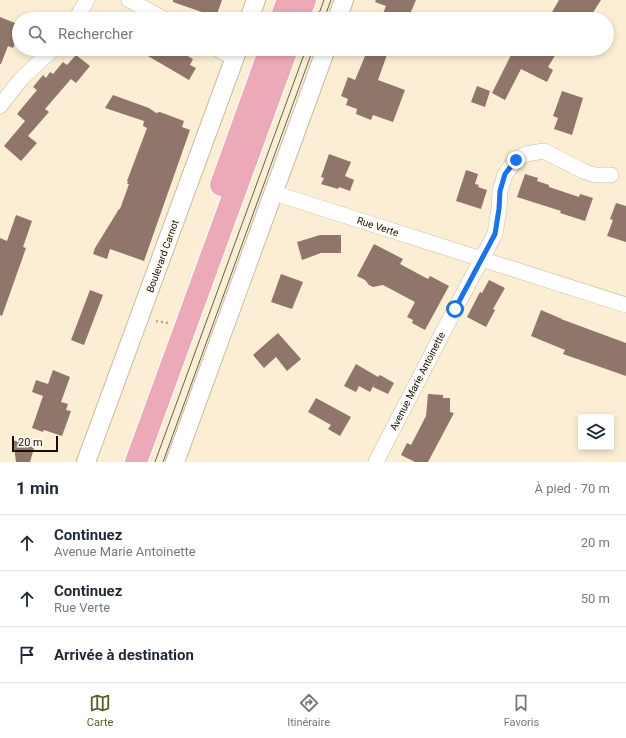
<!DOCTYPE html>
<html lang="fr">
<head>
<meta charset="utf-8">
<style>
	:root { --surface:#fff; --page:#f2f2f3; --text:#1f2937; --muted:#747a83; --line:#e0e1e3; --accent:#5c5c29 }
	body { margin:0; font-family:Roboto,sans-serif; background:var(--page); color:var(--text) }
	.controls { position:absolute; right:12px; bottom:12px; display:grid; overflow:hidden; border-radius:4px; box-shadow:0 2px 6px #0003 }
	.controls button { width:36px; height:36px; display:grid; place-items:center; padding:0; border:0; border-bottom:1px solid var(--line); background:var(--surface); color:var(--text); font:20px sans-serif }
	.scale { position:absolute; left:12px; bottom:10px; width:46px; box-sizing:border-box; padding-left:4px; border:2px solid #130f06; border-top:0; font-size:11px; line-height:14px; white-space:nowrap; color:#130f06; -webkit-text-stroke:3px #fffcf7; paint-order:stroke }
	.stop { position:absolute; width:12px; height:12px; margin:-9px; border:3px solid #1a73e8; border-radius:50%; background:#fff }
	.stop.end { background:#1a73e8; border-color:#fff; box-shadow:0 1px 4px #0008 }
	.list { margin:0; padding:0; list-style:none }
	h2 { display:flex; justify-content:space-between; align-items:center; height:52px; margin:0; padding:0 16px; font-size:17px }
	h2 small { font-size:13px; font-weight:400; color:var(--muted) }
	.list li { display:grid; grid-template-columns:26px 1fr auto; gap:12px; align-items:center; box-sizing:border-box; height:56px; padding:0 16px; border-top:1px solid var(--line) }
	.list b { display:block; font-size:15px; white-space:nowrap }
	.list p { margin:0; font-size:13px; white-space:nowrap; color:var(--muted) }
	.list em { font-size:13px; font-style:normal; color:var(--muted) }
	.icon { flex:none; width:22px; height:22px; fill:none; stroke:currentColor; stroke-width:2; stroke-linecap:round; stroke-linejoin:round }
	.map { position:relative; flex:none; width:626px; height:462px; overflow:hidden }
	.search { position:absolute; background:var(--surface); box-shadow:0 2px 6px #0003; left:12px; right:12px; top:12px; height:44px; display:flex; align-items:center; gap:10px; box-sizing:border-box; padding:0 14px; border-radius:22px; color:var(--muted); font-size:15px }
	.sheet { height:220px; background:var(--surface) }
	nav { display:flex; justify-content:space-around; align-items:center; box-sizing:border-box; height:56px; border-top:1px solid var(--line); background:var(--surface); font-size:11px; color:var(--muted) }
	nav a { display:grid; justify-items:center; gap:2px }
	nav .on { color:var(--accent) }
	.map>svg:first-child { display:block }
	.building { fill:#90756a }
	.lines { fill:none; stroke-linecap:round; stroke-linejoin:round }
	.minor-casing { stroke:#c8bba2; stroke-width:16 }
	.tertiary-casing { stroke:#c8bba2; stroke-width:20 }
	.primary-casing { stroke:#fff; stroke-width:24 }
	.path { stroke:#b1a792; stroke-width:2.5; stroke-dasharray:2 3; stroke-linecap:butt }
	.minor { stroke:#fff; stroke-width:15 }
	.tertiary { stroke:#fff; stroke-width:18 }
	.primary { stroke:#ecaab9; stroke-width:22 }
	.tram { stroke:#686051; stroke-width:1 }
	.route { stroke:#1a73e8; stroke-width:5 }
	.labels { text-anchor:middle; stroke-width:4; stroke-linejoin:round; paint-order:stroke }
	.street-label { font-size:10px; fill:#130f06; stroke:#fffcf7 }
</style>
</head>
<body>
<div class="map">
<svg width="626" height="462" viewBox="0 0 626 462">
	<rect width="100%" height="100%" fill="#fbeed4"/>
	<path class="building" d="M 173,0 L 222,0 L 216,17 L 173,2 Z
		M 376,0 L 416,0 L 410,14 L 407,13 L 405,19 L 390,19 L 382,16 L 386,6 L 375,2 Z
		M 559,0 L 601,0 L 589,19 L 548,19 Z
		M 0,17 L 15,23 L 15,28 L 13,34 L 18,36 L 13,48 L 8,46 L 1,64 L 0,64 Z
		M 136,49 L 190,49 L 186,55 L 193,59 L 190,65 L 196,68 L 189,80 Z
		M 368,49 L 389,49 L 378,80 L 405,90 L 393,122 L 373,115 L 371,120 L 356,114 L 357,109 L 346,105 L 348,99 L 341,96 L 348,77 L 355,80 Z
		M 514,49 L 559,49 L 548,67 L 553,70 L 547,82 L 521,69 L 505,100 L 492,93 Z
		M 76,55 L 90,66 L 76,83 L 71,79 L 45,109 L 49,112 L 28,136 L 37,143 L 21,161 L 4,146 L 25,121 L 17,114 L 37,90 L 33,87 L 43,75 L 46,78 L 50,72 L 53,74 L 63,62 L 67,65 Z
		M 477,86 L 490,91 L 485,107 L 471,102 Z
		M 562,91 L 583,98 L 572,135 L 554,129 L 558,118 L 553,116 Z
		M 113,95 L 149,108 L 156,113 L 160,112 L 184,121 L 182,127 L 190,130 L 144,261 L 110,249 L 107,259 L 93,254 L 95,248 L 119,209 L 120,209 L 129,184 L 127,184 L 128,182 L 127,181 L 147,128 L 143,126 L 144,121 L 105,108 Z
		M 329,154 L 351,162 L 345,176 L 354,180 L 350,191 L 339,187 L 338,189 L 321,184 L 324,178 L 321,177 Z
		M 466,170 L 478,174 L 475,184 L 479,185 L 478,187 L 487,190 L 481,209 L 456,201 Z
		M 525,174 L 538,178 L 537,181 L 549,185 L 549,187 L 579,197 L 580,194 L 593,198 L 585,221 L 560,213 L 561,211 L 517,197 Z
		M 616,203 L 626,206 L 626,242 L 607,236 L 613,220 L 610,219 Z
		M 16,215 L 32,221 L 23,247 L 26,248 L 2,316 L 0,315 L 0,238 L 7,241 Z
		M 320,235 L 341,235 L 341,253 L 321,253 L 302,260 L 297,242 Z
		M 374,244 L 403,259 L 400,264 L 428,279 L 430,276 L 449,286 L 425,330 L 412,323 L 413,320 L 407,317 L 415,302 L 383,285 L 373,287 L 369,285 L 365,280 L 357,276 Z
		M 281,274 L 303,282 L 292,309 L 271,302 Z
		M 489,280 L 505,288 L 493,309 L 495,310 L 486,327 L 467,317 L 480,292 L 482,293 Z
		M 90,290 L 103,295 L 84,345 L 71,340 Z
		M 541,310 L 562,319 L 561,319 L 626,343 L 626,376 L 563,354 L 565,350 L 531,336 Z
		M 278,333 L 301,359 L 287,371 L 276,357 L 264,368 L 253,355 Z
		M 356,364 L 378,377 L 380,375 L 394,383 L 388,394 L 373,387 L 376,381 L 370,392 L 359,386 L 356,392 L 344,386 Z
		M 53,370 L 70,377 L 61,402 L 68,404 L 66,410 L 71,411 L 62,436 L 44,430 L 43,432 L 32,428 L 43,396 L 32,392 L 36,380 L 48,384 Z
		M 428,394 L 443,395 L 443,398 L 450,398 L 450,412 L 454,413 L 428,462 L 415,462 L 401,455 L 407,443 L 411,445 L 426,416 Z
		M 316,398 L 351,417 L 340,436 L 328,429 L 331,425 L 308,412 Z
		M 13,440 L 34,448 L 30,462 L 16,462 Z"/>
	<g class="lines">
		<defs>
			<path id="minor" d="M 129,0 L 164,19
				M 76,19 L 87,0
				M 218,49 L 235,59
				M 0,106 L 21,79 L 53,49
				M 274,193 L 626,305
				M 376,462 L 455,309 L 495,234 L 499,209 L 500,191 L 505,174 L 516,160 L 526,154 L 544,151 L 583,171 L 595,175 L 611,175"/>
			<path id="tertiary" d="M 249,19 L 256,0
				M 337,19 L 344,0
				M 86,462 L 238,49
				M 175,462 L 326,49"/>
			<path id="primary" d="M 281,19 L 288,0
				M 298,19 L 305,0
				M 221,185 L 270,49
				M 136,462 L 287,49"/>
		</defs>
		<use href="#minor" class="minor-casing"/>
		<use href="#tertiary" class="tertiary-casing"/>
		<use href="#primary" class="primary-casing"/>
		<path class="path" d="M 156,321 L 168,323"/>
		<use href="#minor" class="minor"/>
		<use href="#tertiary" class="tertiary"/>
		<use href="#primary" class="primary"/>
		<path class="tram" d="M 317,19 L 324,0
			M 324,19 L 331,0
			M 155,462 L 306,49
			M 163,462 L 313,49"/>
	</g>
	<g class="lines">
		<path class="route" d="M 455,309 L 495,234 L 499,209 L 500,191 L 505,174 L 516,160"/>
	</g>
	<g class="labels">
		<g class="street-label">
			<text transform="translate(378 226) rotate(18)" y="4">Rue Verte</text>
			<text transform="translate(162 256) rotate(-70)" y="4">Boulevard Carnot</text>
			<text transform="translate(417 381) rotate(-63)" y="4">Avenue Marie Antoinette</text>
		</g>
	</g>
</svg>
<div class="controls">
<button><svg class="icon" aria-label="layers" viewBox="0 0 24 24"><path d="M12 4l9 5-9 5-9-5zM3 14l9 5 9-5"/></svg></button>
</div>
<div class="scale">20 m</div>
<div class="stop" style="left:455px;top:309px"></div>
<div class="stop end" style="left:516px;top:160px"></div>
<div class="search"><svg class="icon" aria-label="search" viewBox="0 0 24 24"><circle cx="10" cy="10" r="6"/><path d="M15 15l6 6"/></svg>Rechercher</div>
</div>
<section class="sheet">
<h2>1 min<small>À pied · 70 m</small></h2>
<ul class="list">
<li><svg class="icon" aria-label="ahead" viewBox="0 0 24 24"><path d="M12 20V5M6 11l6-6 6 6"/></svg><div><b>Continuez</b><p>Avenue Marie Antoinette</p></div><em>20 m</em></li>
<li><svg class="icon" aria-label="ahead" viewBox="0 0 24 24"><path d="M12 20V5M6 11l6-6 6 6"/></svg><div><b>Continuez</b><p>Rue Verte</p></div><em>50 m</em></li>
<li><svg class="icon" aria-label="arrive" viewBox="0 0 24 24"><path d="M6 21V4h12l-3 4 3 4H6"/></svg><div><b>Arrivée à destination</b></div></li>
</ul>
</section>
<nav>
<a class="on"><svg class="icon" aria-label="map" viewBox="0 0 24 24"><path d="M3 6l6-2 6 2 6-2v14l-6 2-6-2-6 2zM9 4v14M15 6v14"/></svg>Carte</a>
<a><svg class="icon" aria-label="directions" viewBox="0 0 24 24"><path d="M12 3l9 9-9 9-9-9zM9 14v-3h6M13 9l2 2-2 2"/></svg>Itinéraire</a>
<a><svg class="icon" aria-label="saved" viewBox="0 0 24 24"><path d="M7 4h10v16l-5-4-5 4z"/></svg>Favoris</a>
</nav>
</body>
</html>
